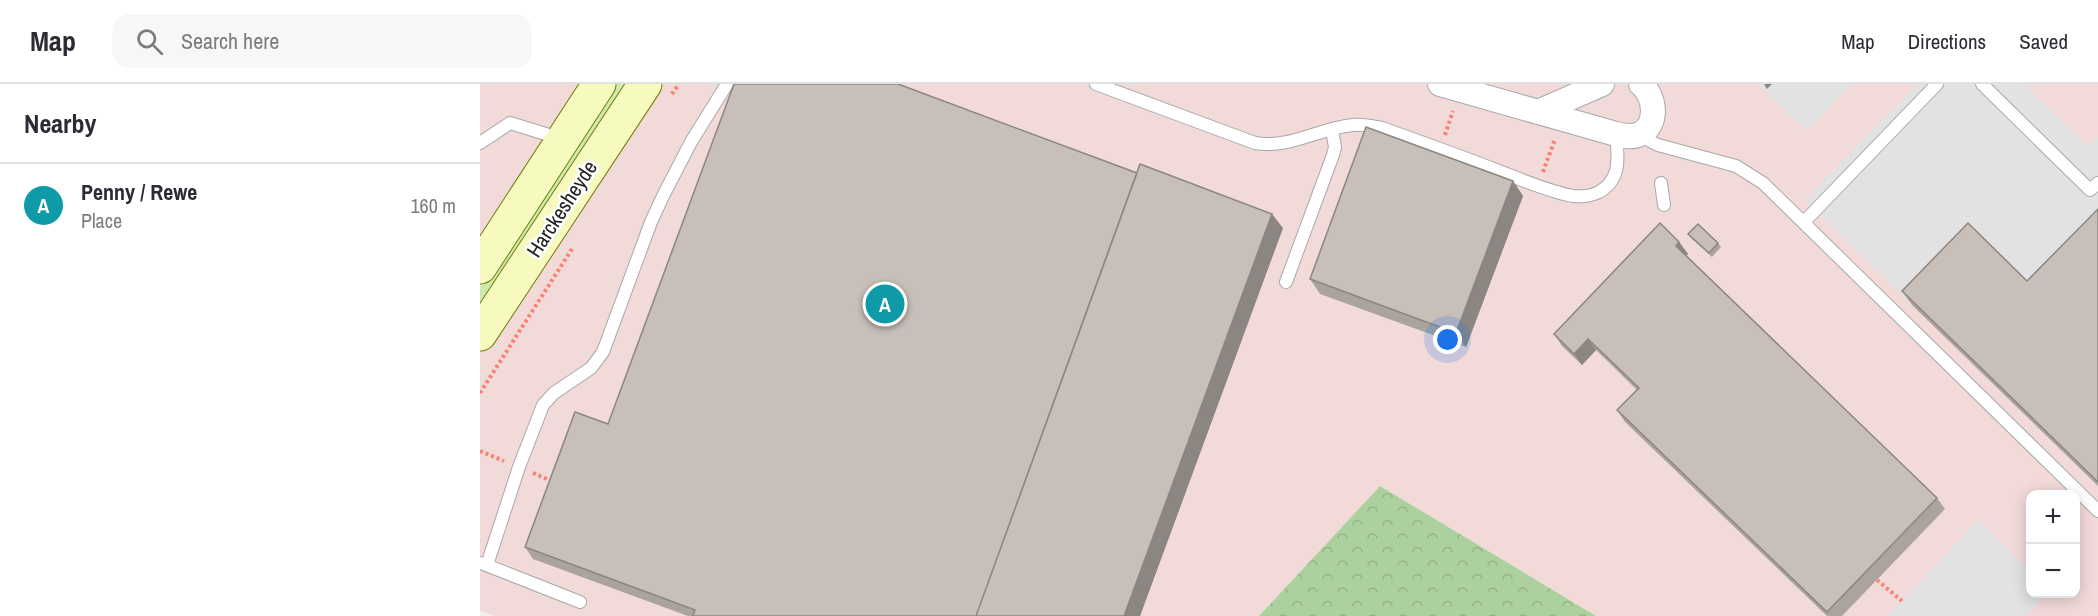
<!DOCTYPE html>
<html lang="en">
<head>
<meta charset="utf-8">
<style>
	:root { --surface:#fff; --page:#f7f7f7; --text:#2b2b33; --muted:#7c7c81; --line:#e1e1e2; --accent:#ea580c }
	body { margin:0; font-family:"Archivo Narrow",sans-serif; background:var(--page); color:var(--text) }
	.controls { position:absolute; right:18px; bottom:18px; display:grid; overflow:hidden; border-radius:12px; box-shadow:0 3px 15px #0003 }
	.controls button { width:54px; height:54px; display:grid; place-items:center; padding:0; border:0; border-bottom:2px solid var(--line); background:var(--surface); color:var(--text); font:30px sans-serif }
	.you { position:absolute; left:968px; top:256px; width:21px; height:21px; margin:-15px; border:4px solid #fff; border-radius:50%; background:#1a73e8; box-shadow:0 0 0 9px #1a73e833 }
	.badge { display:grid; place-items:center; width:39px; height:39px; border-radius:50%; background:var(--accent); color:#fff; font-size:20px; font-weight:700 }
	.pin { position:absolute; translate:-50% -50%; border:3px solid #fff; box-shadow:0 2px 6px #0006 }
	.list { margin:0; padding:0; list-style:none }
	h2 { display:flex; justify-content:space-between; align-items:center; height:78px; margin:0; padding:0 24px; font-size:26px }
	h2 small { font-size:20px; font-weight:400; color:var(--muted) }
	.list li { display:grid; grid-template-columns:39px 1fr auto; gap:18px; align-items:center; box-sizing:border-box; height:84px; padding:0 24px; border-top:2px solid var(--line) }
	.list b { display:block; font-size:22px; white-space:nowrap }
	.list p { margin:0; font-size:20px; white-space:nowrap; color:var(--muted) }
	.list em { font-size:20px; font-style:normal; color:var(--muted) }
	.icon { flex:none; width:33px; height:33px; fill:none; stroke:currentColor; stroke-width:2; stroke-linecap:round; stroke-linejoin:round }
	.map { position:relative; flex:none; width:1618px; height:532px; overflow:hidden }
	header { display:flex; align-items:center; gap:36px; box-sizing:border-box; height:84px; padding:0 30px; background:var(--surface); border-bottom:2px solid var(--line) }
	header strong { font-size:28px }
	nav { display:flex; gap:33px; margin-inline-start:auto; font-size:21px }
	.search { width:420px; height:54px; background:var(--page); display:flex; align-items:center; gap:15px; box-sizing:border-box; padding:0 21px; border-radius:18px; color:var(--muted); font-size:22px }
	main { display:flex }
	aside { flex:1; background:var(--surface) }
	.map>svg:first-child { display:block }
	.commercial { fill:#f2dad9; fill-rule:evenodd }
	.grass { fill:#cdebb0 }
	.forest { fill:url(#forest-crowns) }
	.parking { fill:#e2e2e2 }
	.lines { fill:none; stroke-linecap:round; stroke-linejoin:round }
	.lane-casing { stroke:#a9a9a9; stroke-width:14 }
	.street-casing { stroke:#a9a9a9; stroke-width:26 }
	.secondary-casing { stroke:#707d05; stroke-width:35 }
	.path { stroke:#fa8072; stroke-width:4; stroke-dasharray:3 3; stroke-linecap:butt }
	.lane { stroke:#fff; stroke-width:12 }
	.street { stroke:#fff; stroke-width:24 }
	.secondary { stroke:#f7fabf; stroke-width:33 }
	.wall { fill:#aba49e }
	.shaded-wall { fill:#8b8681 }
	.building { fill:#c7bfb8; stroke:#8b8681; stroke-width:1.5 }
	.labels { text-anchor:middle; stroke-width:5; stroke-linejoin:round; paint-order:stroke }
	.street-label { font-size:21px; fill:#222; stroke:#fff }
</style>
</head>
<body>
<header>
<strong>Map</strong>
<div class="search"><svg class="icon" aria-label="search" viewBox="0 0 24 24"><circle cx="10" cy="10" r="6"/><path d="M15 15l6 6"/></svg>Search here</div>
<nav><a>Map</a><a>Directions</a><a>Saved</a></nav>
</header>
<main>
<aside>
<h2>Nearby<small></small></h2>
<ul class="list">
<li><span class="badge" style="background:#0f9aa8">A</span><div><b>Penny / Rewe</b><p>Place</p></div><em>160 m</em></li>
</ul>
</aside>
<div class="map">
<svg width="1618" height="532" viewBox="0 0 1618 532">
	<defs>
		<pattern id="forest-crowns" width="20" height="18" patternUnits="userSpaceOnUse" patternTransform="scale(1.5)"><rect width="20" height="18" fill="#add19e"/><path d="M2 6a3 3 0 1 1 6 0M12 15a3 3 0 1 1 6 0" fill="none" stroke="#95b388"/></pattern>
	</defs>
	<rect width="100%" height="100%" fill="#f2efe9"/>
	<path class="commercial" d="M 0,0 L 1618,0 L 1618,532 L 1116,532 L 900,402 L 779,532 L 15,532 L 0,527 ZM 1550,410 L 1596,410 L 1596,510 L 1550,510 Z"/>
	<path class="grass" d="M 133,0 L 145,0 L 0,225 L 0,203 Z"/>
	<path class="forest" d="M 900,402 L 1116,532 L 779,532 Z"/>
	<path class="parking" d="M 1280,0 L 1371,0 L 1327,47 L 1279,1 Z
		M 1437,0 L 1544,0 L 1609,63 L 1618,53 L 1618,149 L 1557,211 L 1498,154 L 1432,221 L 1325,116 Z
		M 1499,436 L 1550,487 L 1550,510 L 1567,510 L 1545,532 L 1407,532 Z"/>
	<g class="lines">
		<defs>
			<path id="lane" d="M 616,0 L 775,59 C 809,65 840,44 873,41 C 883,40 892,42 902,44 C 941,58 980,72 1019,87 C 1042,96 1067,107 1093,112 C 1102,113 1111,112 1119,108 C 1142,95 1138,72 1136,50
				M 1502,0 L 1610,106 L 1618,99
				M 1161,49 L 1170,57 L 1178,61 L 1256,82 L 1283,99 L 1618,427
				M 0,59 L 30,39 L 82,55
				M 1181,99 L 1184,121
				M 1324,138 L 1457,0
				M 806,198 L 853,71 L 855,63 L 852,46
				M 1,479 L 100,518
				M 7,481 L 39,383 L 63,321 L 74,309 L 111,284 L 123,268 L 171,138 L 184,110 L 211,58 L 247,0"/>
			<path id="street" d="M 960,0 L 1136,50 C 1144,52 1152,54 1160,50 C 1179,40 1175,12 1161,0
				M 1058,28 L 1122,0"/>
			<path id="secondary" d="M 0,183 L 119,0
				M 0,250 L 165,0"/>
		</defs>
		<use href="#lane" class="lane-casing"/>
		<use href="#street" class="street-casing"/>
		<use href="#secondary" class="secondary-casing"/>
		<path class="path" d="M 192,10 L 199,0
			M 965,51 L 973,27
			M 1063,88 L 1075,55
			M 0,309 L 92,165
			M 0,367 L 24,377
			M 53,389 L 74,398
			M 1397,496 L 1422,517"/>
		<use href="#lane" class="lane"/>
		<use href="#street" class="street"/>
		<use href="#secondary" class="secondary"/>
	</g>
	<path class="wall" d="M 1033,97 L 1043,112 L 986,263 L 840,210 L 830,195 Z
		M 1618,125 L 1618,402 L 1432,221 L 1422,207 L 1547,197 Z
		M 803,144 L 660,532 L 208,532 L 53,475 L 45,463 L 128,340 Z
		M 1208,150 L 1238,159 L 1241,163 L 1232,173 L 1211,154 Z
		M 1199,158 L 1208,170 L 1206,172 L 1457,414 L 1465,425 L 1362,532 L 1347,532 L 1145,338 L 1137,326 L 1157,306 L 1116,266 L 1102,281 L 1082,262 L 1074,250 Z"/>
	<path class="shaded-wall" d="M 1284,0 L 1292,0 L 1287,5 Z
		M 1033,97 L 1043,112 L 986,263 L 976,249 Z
		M 792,130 L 803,144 L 660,532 L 644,532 Z
		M 1199,158 L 1208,170 L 1204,174 L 1196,162 Z
		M 1108,255 L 1116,266 L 1102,281 L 1094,270 Z"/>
	<path class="building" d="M 254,0 L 418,0 L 657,89 L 496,532 L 213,532 L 215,526 L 45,463 L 95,328 L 128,340 Z
		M 886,43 L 1033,97 L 976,249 L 830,195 Z
		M 660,80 L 792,130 L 644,532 L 496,532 Z
		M 1618,125 L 1618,398 L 1422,207 L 1488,139 L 1547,197 Z
		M 1180,139 L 1199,158 L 1196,162 L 1457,414 L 1347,528 L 1137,326 L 1159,304 L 1108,255 L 1094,270 L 1074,250 Z
		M 1218,140 L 1238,159 L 1229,169 L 1208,150 Z"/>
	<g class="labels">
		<g class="street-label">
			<text transform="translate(82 125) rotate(-57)" y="7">Harckesheyde</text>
		</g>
	</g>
</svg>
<div class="controls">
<button>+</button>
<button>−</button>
</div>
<div class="you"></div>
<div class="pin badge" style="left:405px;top:220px;background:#0f9aa8">A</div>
</div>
</main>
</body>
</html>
